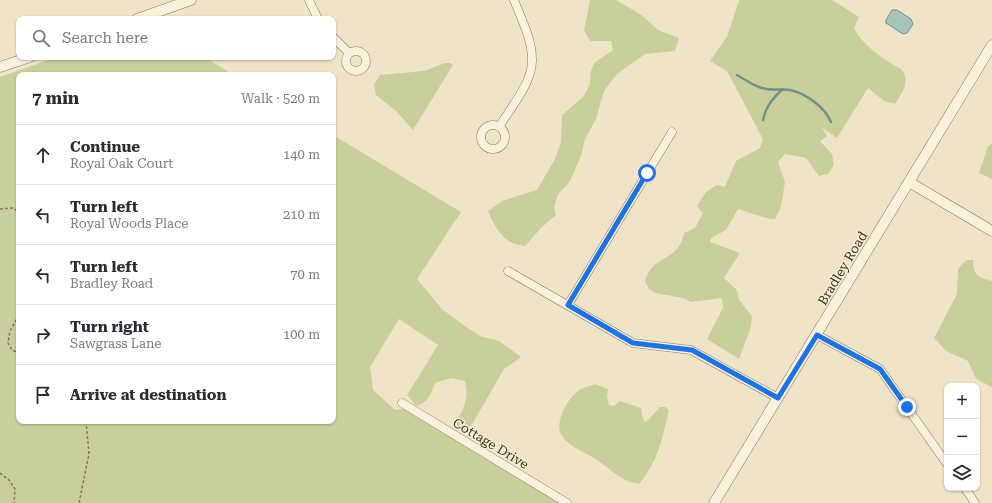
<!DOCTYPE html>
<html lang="en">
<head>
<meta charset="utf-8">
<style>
	:root { --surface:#fff; --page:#f7f7f7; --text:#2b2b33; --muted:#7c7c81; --line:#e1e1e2 }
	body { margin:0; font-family:"Roboto Serif",serif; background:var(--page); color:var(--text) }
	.controls { position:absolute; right:12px; bottom:12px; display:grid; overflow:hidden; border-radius:8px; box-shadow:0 1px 3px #0004 }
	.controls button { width:36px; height:36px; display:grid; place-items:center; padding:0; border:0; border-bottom:1px solid var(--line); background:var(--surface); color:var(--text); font:20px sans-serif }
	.stop { position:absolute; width:12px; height:12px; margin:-9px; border:3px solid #1a73e8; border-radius:50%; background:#fff }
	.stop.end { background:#1a73e8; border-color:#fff; box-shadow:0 1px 4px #0008 }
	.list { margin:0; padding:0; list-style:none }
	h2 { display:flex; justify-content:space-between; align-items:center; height:52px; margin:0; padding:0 16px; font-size:17px }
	h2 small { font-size:13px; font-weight:400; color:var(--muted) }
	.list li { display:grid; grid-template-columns:26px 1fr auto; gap:12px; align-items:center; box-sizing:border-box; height:60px; padding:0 16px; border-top:1px solid var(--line) }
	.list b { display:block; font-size:15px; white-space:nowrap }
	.list p { margin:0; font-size:13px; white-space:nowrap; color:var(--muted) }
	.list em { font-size:13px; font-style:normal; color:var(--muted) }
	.icon { flex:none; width:22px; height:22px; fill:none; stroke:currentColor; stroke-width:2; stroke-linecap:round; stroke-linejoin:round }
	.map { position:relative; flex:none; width:992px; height:503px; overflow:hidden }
	.search { position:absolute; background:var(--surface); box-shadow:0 1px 3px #0004; left:16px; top:16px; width:320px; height:44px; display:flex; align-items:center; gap:10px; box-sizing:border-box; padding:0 14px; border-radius:8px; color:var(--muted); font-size:15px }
	.panel { position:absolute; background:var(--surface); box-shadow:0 1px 3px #0004; left:16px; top:72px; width:320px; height:352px; border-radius:8px }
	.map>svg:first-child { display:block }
	.green { fill:#c9cf9b }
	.water { fill:#a9c4bc; stroke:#6f938a }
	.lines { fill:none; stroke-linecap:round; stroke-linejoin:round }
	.stream { stroke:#6f938a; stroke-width:2.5 }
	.minor-casing { stroke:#8d765c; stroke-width:9 }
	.tertiary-casing { stroke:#8d765c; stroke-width:11 }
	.path { stroke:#8d765c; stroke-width:1.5; stroke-dasharray:3 2; stroke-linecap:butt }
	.minor { stroke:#faf1dc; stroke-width:8 }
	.tertiary { stroke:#faf1dc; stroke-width:10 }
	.route { stroke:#1a73e8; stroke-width:5 }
	.labels { text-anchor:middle; stroke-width:3; stroke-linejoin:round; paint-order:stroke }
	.street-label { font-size:13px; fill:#3d2e20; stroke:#f7eed8 }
</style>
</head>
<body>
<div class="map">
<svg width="992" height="503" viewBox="0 0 992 503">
	<rect width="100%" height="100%" fill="#f0e4c8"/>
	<path class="green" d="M 590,0 L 616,0 L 640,14 L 658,30 L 679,38 L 675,51 L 645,54 L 617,74 L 604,91 L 596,119 L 585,139 L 581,156 L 569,183 L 558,194 L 554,208 L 556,215 L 541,228 L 525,246 C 504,245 496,229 488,211 L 502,201 L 537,190 L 555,159 L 561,142 L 562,115 L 584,96 L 590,84 L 590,74 L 594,63 L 613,50 L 611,41 L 590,41 L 584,30 Z
		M 739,0 L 832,0 L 859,17 L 854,28 C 861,43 878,55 892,64 C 895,66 900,68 902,70 C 911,81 901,95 895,104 L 884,101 L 868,88 L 837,138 L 821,127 L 827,136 L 820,141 L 832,154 L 834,165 L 828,174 L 819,176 L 806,158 L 785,154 L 778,162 L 785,182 L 781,207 L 775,219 L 769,219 L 738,209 L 726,230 L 711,238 L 710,242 L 740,253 L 724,278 L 737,290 L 739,300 L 752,316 L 751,327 L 739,359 L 707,339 L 723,308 L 722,298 L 691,302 L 683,298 L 655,293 L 649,289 L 645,282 C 651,254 679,263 684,233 L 695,228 L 703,213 L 697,206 L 706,192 L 717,185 L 725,187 L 736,161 L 760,148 L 763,139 L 727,71 L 710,61 L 727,37 Z
		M 57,57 L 204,57 L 234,75 L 19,75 L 19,421 L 333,421 L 333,135 L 461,212 L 417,279 L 442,309 L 466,327 L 482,337 L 499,341 L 521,357 L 504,369 L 467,433 L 455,426 C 462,409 470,401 465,381 L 451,378 L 435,383 C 432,393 427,404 416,406 L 407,395 L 438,345 L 399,319 L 370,367 L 373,390 L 395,410 L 410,408 L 567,503 L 0,503 L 0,77 Z
		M 445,63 L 450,63 L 453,65 L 413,130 L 396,111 L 376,95 L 374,84 L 380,75 L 424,71 Z
		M 992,143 L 992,179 L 979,173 L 988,146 Z
		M 966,260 L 973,260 C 974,276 977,277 992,281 L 992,387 L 976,379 L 968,361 L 946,351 L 934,338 L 957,294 L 958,269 Z
		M 595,384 L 608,389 L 607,397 L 609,405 L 614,406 L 620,401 L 641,408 L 643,420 L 646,422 L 660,407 L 665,407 L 669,410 C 661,441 660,458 639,484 C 622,482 613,471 600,462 C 588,453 570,448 562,436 C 553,423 569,395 581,389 C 585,387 591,386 595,384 Z"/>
	<path class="water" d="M 892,10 L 897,10 L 911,19 L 913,24 L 907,33 L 903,34 L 886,23 L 886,20 Z"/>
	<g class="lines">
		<path class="stream" d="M 737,75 C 744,79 751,84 759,87 C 770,92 779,88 790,90 C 805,93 825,107 831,122
			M 763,120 C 766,106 773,98 783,89"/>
		<defs>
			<path id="minor" d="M 309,0 L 318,19
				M 333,37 L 349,53
				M346 61a10 10 0 1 1 20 0a10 10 0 1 1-20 0Z
				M481 137a12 12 0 1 1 24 0a12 12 0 1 1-24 0Z
				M 499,127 C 511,107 533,82 532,59 C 532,39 521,18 514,0
				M 508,271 L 633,343 L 691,350 L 778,398
				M 568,305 L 672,132
				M 817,335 L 880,369 L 947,464
				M 402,403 L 567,503
				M 965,488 L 975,503"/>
			<path id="tertiary" d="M 137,19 L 191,0
				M 0,67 L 30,57
				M 909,182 L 992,231
				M 714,503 L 992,45"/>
		</defs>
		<use href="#minor" class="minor-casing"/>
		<use href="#tertiary" class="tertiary-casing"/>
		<path class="path" d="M 0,209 L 13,208 L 19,212
			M 19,315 L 10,331 L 8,343 L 12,350 L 19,353
			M 0,473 L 9,480 L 15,489 L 14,503
			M 79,503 L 89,454 L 86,421"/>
		<use href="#minor" class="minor"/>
		<use href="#tertiary" class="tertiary"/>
	</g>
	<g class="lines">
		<path class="route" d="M 647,173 L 568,305 L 633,343 L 692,350 L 778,398 L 817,335 L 880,369 L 907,407"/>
	</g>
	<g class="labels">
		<g class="street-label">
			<text transform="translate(842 268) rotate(-59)" y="5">Bradley Road</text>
			<text transform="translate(491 443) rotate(31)" y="5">Cottage Drive</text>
		</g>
	</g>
</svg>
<div class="controls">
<button>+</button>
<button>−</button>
<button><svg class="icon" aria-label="layers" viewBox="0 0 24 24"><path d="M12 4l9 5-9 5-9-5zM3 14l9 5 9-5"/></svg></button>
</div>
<div class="stop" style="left:647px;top:173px"></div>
<div class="stop end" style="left:907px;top:407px"></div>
<div class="search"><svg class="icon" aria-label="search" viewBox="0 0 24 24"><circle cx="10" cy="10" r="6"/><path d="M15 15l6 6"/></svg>Search here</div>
<section class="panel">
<h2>7 min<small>Walk · 520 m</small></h2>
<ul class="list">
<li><svg class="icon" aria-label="ahead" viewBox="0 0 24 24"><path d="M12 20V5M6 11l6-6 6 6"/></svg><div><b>Continue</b><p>Royal Oak Court</p></div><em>140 m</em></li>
<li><svg class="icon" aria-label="left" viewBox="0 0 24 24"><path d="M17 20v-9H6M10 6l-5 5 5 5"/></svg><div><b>Turn left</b><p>Royal Woods Place</p></div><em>210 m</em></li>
<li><svg class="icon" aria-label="left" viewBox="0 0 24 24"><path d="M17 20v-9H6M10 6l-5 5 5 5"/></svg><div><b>Turn left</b><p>Bradley Road</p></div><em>70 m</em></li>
<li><svg class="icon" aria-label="right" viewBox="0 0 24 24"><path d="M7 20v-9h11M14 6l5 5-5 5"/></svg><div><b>Turn right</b><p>Sawgrass Lane</p></div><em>100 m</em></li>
<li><svg class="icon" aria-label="arrive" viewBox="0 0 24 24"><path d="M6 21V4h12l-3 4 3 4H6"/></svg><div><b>Arrive at destination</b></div></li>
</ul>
</section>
</div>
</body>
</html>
